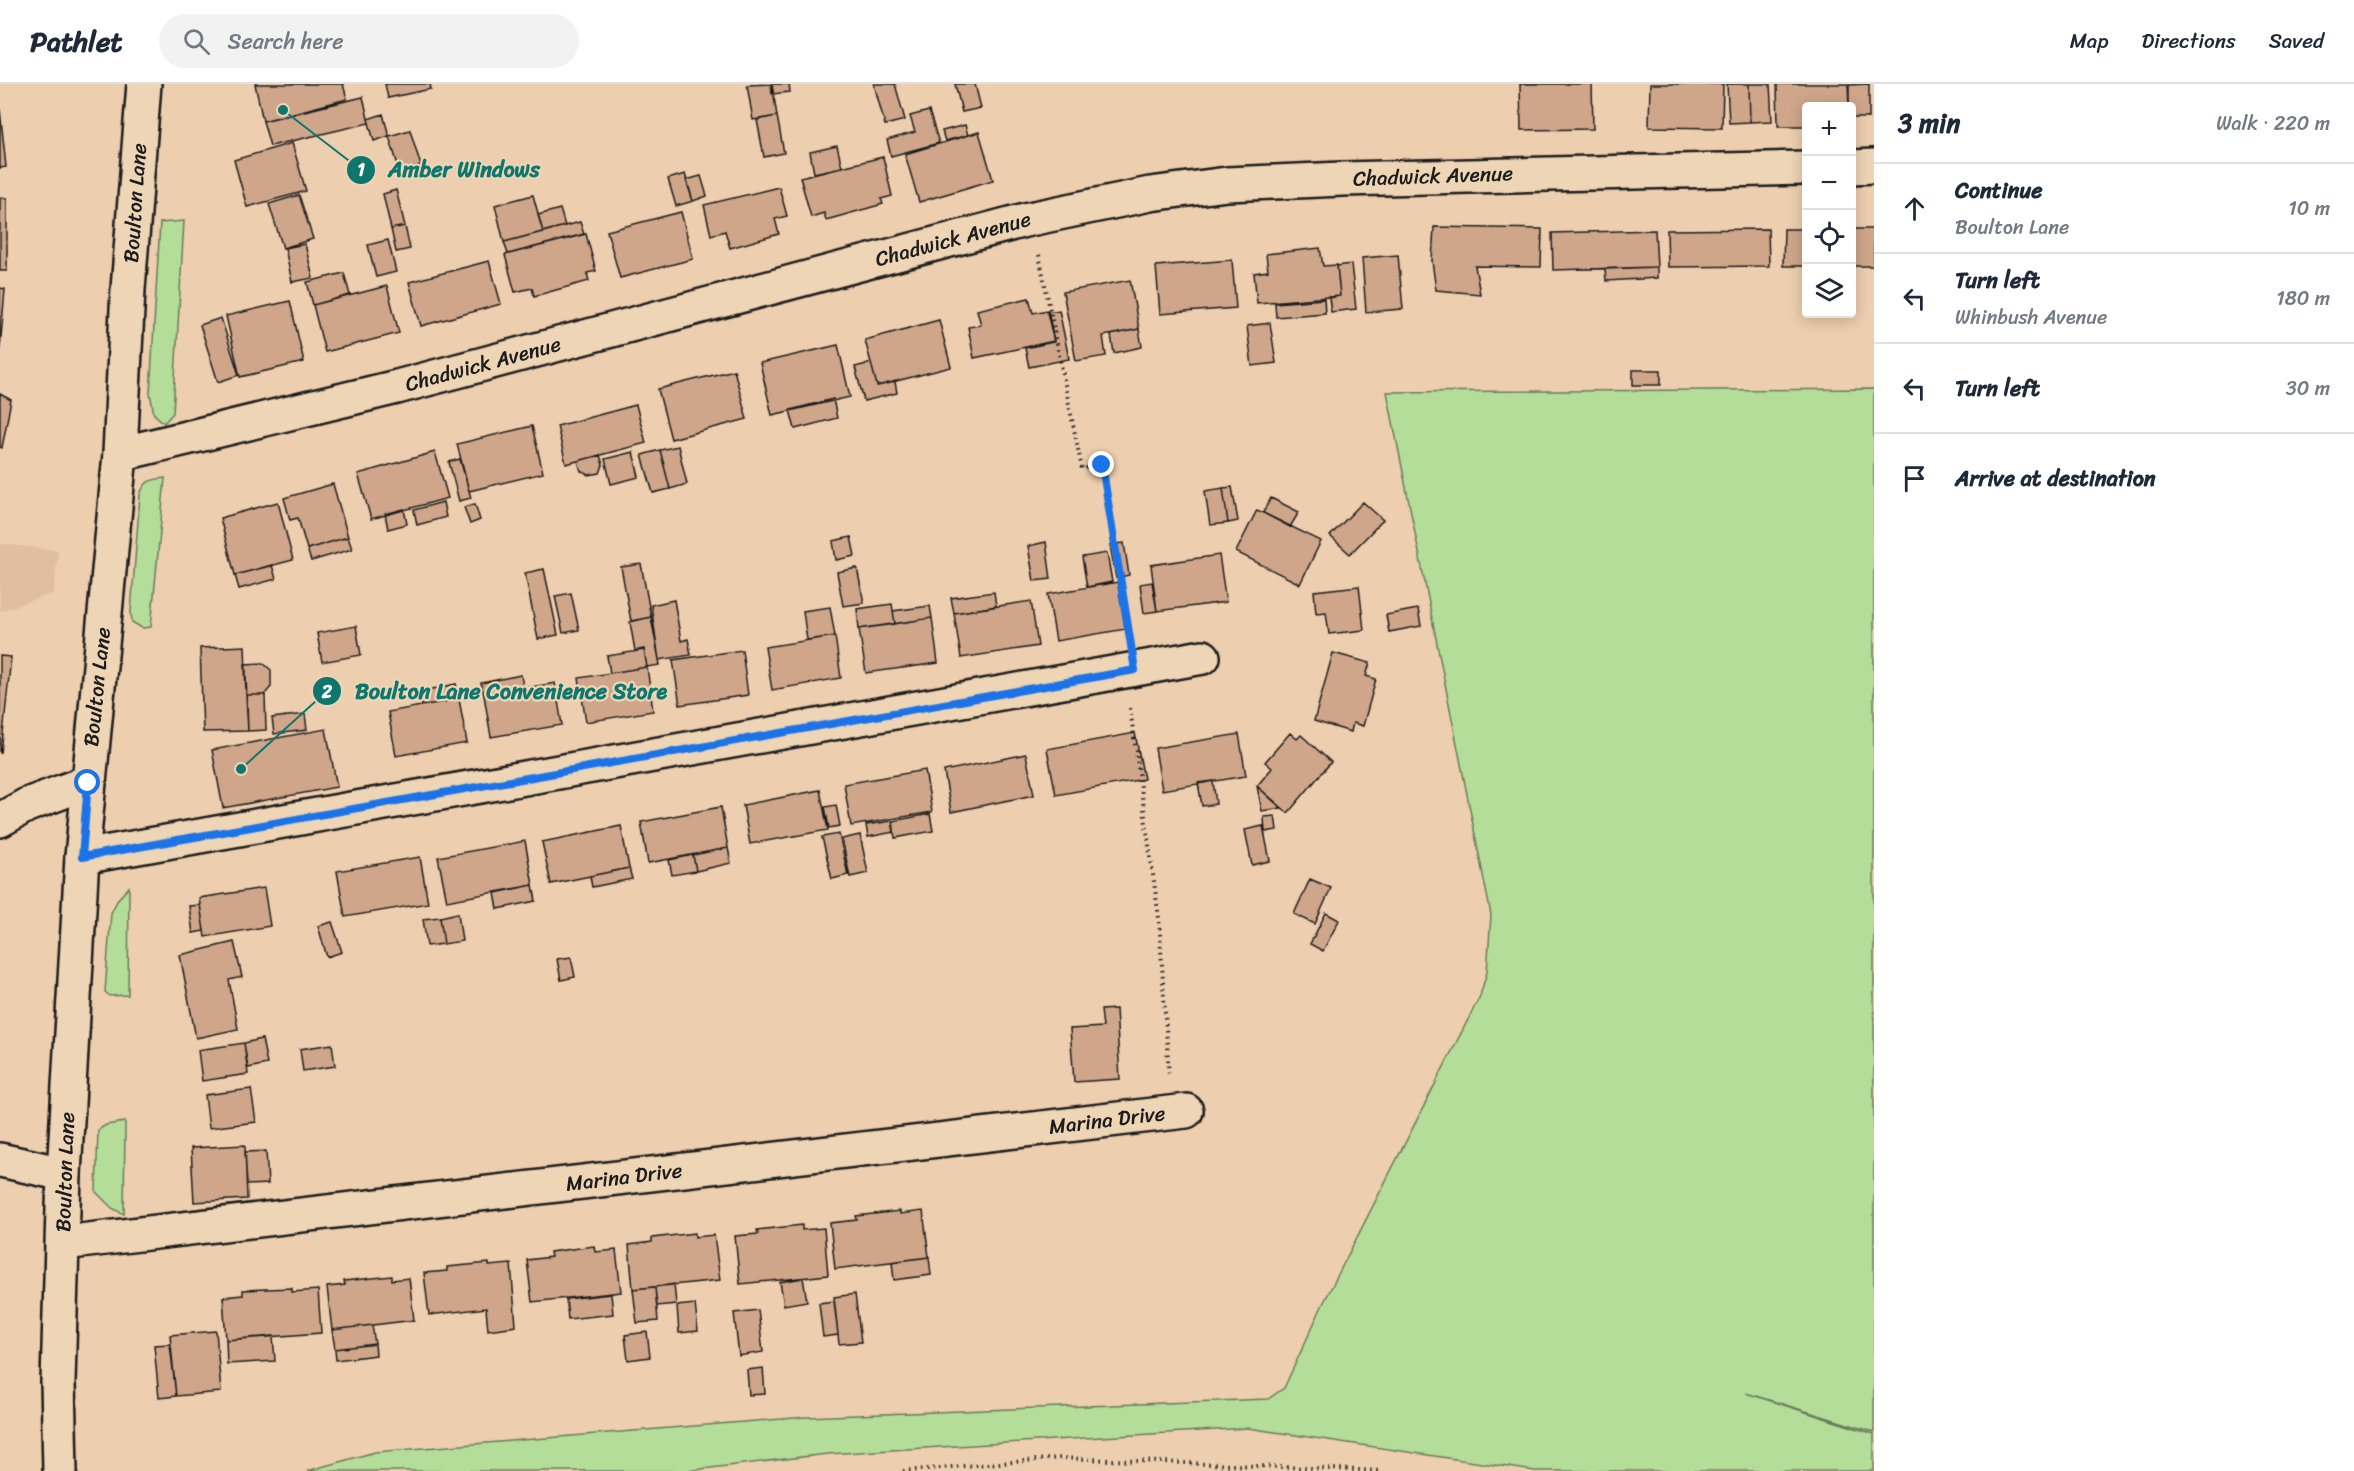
<!DOCTYPE html>
<html lang="en">
<head>
<meta charset="utf-8">
<style>
	:root { --surface:#fff; --page:#f2f2f3; --text:#1f2937; --muted:#747a83; --line:#e0e1e3 }
	body { margin:0; font-family:Sriracha,sans-serif; background:var(--page); color:var(--text) }
	.controls { position:absolute; right:18px; top:18px; display:grid; overflow:hidden; border-radius:6px; box-shadow:0 3px 15px #0003 }
	.controls button { width:54px; height:54px; display:grid; place-items:center; padding:0; border:0; border-bottom:2px solid var(--line); background:var(--surface); color:var(--text); font:30px sans-serif }
	.stop { position:absolute; width:18px; height:18px; margin:-14px; border:4px solid #1a73e8; border-radius:50%; background:#fff }
	.stop.end { background:#1a73e8; border-color:#fff; box-shadow:0 2px 6px #0008 }
	.list { margin:0; padding:0; list-style:none }
	h2 { display:flex; justify-content:space-between; align-items:center; height:78px; margin:0; padding:0 24px; font-size:26px }
	h2 small { font-size:20px; font-weight:400; color:var(--muted) }
	.list li { display:grid; grid-template-columns:39px 1fr auto; gap:18px; align-items:center; box-sizing:border-box; height:90px; padding:0 24px; border-top:2px solid var(--line) }
	.list b { display:block; font-size:22px; white-space:nowrap }
	.list p { margin:0; font-size:20px; white-space:nowrap; color:var(--muted) }
	.list em { font-size:20px; font-style:normal; color:var(--muted) }
	.icon { flex:none; width:33px; height:33px; fill:none; stroke:currentColor; stroke-width:2; stroke-linecap:round; stroke-linejoin:round }
	.map { position:relative; flex:none; width:1874px; height:1387px; overflow:hidden }
	header { display:flex; align-items:center; gap:36px; box-sizing:border-box; height:84px; padding:0 30px; background:var(--surface); border-bottom:2px solid var(--line) }
	header strong { font-size:28px }
	nav { display:flex; gap:33px; margin-inline-start:auto; font-size:21px }
	.search { width:420px; height:54px; background:var(--page); display:flex; align-items:center; gap:15px; box-sizing:border-box; padding:0 21px; border-radius:33px; color:var(--muted); font-size:22px }
	main { display:flex }
	aside { flex:1; background:var(--surface) }
	.map>svg:first-child { display:block }
	.built { fill:#e0bfa0 }
	.green { fill:#b3dd99; stroke:#687c5a; stroke-width:1.5 }
	.building { fill:#cfa68a; stroke:#1c1c1c; stroke-width:1.5 }
	.lines { fill:none; stroke-linecap:round; stroke-linejoin:round }
	.minor-casing { stroke:#1c1c1c; stroke-width:38 }
	.tertiary-casing { stroke:#1c1c1c; stroke-width:38 }
	.path { stroke:#1c1c1c; stroke-width:4; stroke-dasharray:1.5 4.5; stroke-linecap:butt }
	.minor { stroke:#edd5b5; stroke-width:33 }
	.tertiary { stroke:#edd5b5; stroke-width:33 }
	.route { stroke:#1a73e8; stroke-width:8 }
	.labels { text-anchor:middle; stroke-width:4.5; stroke-linejoin:round; paint-order:stroke }
	.street-label { font-size:21px; fill:#1c1c1c; stroke:#edd5b5 }
	.leader { fill:none; stroke:#0f766e; stroke-width:2 }
	.callout-dot { fill:#0f766e; stroke:#edd5b5; stroke-width:2 }
	.mark-label { font-size:18px; text-anchor:middle; font-weight:bold; fill:#fff }
	.callout-label { font-size:22px; text-anchor:middle; font-weight:bold; fill:#0f766e; stroke:#edd5b5; stroke-width:4.5; stroke-linejoin:round; paint-order:stroke }
</style>
</head>
<body>
<header>
<strong>Pathlet</strong>
<div class="search"><svg class="icon" aria-label="search" viewBox="0 0 24 24"><circle cx="10" cy="10" r="6"/><path d="M15 15l6 6"/></svg>Search here</div>
<nav><a>Map</a><a>Directions</a><a>Saved</a></nav>
</header>
<main>
<div class="map">
<svg width="1874" height="1387" viewBox="0 0 1874 1387">
	<rect width="100%" height="100%" fill="#edceae"/>
	<filter id="ink" filterUnits="userSpaceOnUse"><feTurbulence type="fractalNoise" baseFrequency=".0167" numOctaves="2"/><feDisplacementMap in="SourceGraphic" scale="12" xChannelSelector="R" yChannelSelector="G"/><feConvolveMatrix kernelMatrix="1 2 1 2 8 2 1 2 1" color-interpolation-filters="sRGB"/></filter>
	<g filter="url(#ink)">
		<path class="built" d="M 0,460 L 58,466 L 54,509 L 0,527 Z"/>
		<path class="green" d="M 184,137 L 173,329 L 164,339 L 154,330 L 150,309 L 160,139 Z
			M 1874,305 L 1874,1348 L 1746,1309 L 1874,1350 L 1874,1387 L 1535,1387 L 1248,1344 L 827,1370 L 685,1387 L 307,1387 L 375,1368 L 806,1333 L 1268,1315 L 1284,1304 L 1323,1220 L 1480,912 L 1487,888 L 1491,831 L 1387,308 Z
			M 165,394 L 151,543 L 142,544 L 132,538 L 131,528 L 140,411 C 145,396 150,396 165,394 Z
			M 129,803 L 128,911 L 110,912 L 105,908 L 111,829 L 118,815 Z
			M 125,1038 L 124,1130 L 112,1124 L 96,1108 L 98,1046 L 106,1041 Z"/>
		<path class="building" d="M 255,0 L 343,0 L 347,15 L 263,37 Z
			M 385,0 L 430,0 L 431,5 L 388,14 Z
			M 771,0 L 789,0 L 790,8 L 772,10 Z
			M 772,0 L 777,32 L 753,36 L 747,1 Z
			M 874,0 L 895,0 L 905,36 L 885,41 Z
			M 955,0 L 975,0 L 981,24 L 962,28 Z
			M 1520,0 L 1592,0 L 1593,45 L 1521,46 Z
			M 1650,0 L 1723,0 L 1722,44 L 1649,43 Z
			M 1727,0 L 1749,0 L 1750,38 L 1729,39 Z
			M 1749,0 L 1770,0 L 1772,37 L 1750,38 Z
			M 1777,0 L 1848,0 L 1849,22 L 1806,22 L 1806,42 L 1778,42 Z
			M 1869,0 L 1869,34 L 1852,34 L 1852,22 L 1849,22 L 1849,1 Z
			M 363,13 L 369,39 L 270,62 L 263,37 Z
			M 0,25 L 6,83 L 0,84 Z
			M 929,27 L 939,59 L 891,72 L 887,56 L 915,48 L 910,32 Z
			M 383,30 L 389,52 L 374,57 L 368,35 Z
			M 777,32 L 784,69 L 764,73 L 757,36 Z
			M 965,41 L 968,51 L 945,57 L 942,47 Z
			M 410,46 L 421,82 L 400,88 L 389,52 Z
			M 979,48 L 993,96 L 919,118 L 905,70 Z
			M 292,59 L 306,107 L 247,123 L 234,76 Z
			M 837,62 L 842,83 L 814,89 L 810,68 Z
			M 883,73 L 892,112 L 881,115 L 883,120 L 826,136 L 824,129 L 811,133 L 800,93 Z
			M 685,90 L 693,117 L 676,122 L 668,95 Z
			M 701,92 L 707,112 L 693,117 L 686,96 Z
			M 779,103 L 787,132 L 775,135 L 779,150 L 730,164 L 725,147 L 711,151 L 704,121 Z
			M 396,106 L 405,142 L 391,145 L 383,110 Z
			M 299,111 L 313,155 L 283,164 L 269,120 Z
			M 533,111 L 543,148 L 504,158 L 495,121 Z
			M 0,114 L 7,114 L 7,187 L 0,187 Z
			M 560,125 L 565,142 L 543,148 L 538,131 Z
			M 681,128 L 693,175 L 620,194 L 607,147 Z
			M 580,138 L 584,150 L 508,170 L 504,158 Z
			M 405,142 L 410,165 L 396,168 L 391,145 Z
			M 1434,143 L 1542,145 L 1541,183 L 1475,182 L 1480,210 L 1436,206 L 1432,177 Z
			M 1768,145 L 1769,182 L 1668,183 L 1667,146 Z
			M 1784,145 L 1806,145 L 1806,182 L 1783,182 Z
			M 1852,145 L 1874,145 L 1874,182 L 1852,182 Z
			M 1655,146 L 1657,183 L 1553,186 L 1552,149 Z
			M 586,150 L 596,187 L 587,189 L 589,197 L 534,212 L 532,204 L 515,208 L 505,171 Z
			M 388,156 L 396,188 L 376,193 L 368,161 Z
			M 305,160 L 313,194 L 292,198 L 285,164 Z
			M 1320,164 L 1323,182 L 1337,181 L 1340,212 L 1257,219 L 1254,189 L 1268,187 L 1266,170 Z
			M 1398,171 L 1403,225 L 1366,228 L 1362,174 Z
			M 1232,176 L 1236,224 L 1160,230 L 1156,182 Z
			M 489,177 L 501,220 L 421,242 L 409,198 Z
			M 1351,180 L 1356,225 L 1331,228 L 1329,214 L 1340,212 L 1337,182 Z
			M 1657,183 L 1657,194 L 1606,197 L 1605,185 Z
			M 344,189 L 350,211 L 313,221 L 307,198 Z
			M 1130,196 L 1139,245 L 1103,252 L 1106,272 L 1076,277 L 1063,208 Z
			M 387,202 L 399,249 L 325,268 L 313,221 Z
			M 0,204 L 5,205 L 0,265 Z
			M 1029,214 L 1033,229 L 1048,226 L 1054,257 L 974,274 L 968,243 L 981,241 L 977,226 Z
			M 1324,215 L 1325,229 L 1276,233 L 1275,219 Z
			M 290,217 L 304,278 L 240,293 L 226,232 Z
			M 1059,226 L 1069,275 L 1029,283 L 1025,264 L 1054,258 L 1047,228 Z
			M 221,234 L 239,291 L 218,298 L 200,241 Z
			M 939,236 L 951,283 L 877,302 L 865,256 Z
			M 1270,239 L 1276,279 L 1252,282 L 1247,242 Z
			M 1139,245 L 1142,263 L 1114,269 L 1111,251 Z
			M 838,261 L 850,313 L 772,331 L 760,279 Z
			M 871,279 L 877,302 L 895,298 L 897,309 L 864,317 L 855,283 Z
			M 734,286 L 747,335 L 671,355 L 658,305 Z
			M 1633,286 L 1661,286 L 1661,301 L 1633,301 Z
			M 0,310 L 11,316 L 2,364 L 0,363 Z
			M 833,315 L 837,334 L 795,345 L 790,326 Z
			M 636,321 L 646,359 L 566,380 L 557,342 Z
			M 532,342 L 543,389 L 469,407 L 457,360 Z
			M 678,362 L 687,400 L 670,405 L 660,366 Z
			M 660,366 L 670,405 L 653,409 L 642,371 Z
			M 435,368 L 448,414 L 371,435 L 358,390 Z
			M 633,368 L 639,393 L 611,400 L 605,375 Z
			M 600,371 L 603,381 L 600,389 L 589,391 L 581,387 L 578,377 Z
			M 460,375 L 471,414 L 459,417 L 449,378 Z
			M 333,400 L 348,453 L 307,465 L 298,434 L 290,436 L 284,414 Z
			M 1232,403 L 1238,437 L 1228,439 L 1223,404 Z
			M 1223,404 L 1228,439 L 1210,441 L 1205,407 Z
			M 1271,414 L 1299,428 L 1290,443 L 1263,429 Z
			M 278,418 L 293,476 L 235,491 L 220,434 Z
			M 443,418 L 446,433 L 417,441 L 414,426 Z
			M 1363,418 L 1383,436 L 1350,470 L 1330,452 Z
			M 475,420 L 480,436 L 470,440 L 464,423 Z
			M 404,425 L 407,440 L 388,445 L 385,430 Z
			M 1257,426 L 1321,457 L 1300,500 L 1236,468 Z
			M 348,453 L 352,465 L 311,477 L 307,465 Z
			M 851,453 L 855,472 L 836,476 L 833,457 Z
			M 1046,458 L 1051,495 L 1034,497 L 1028,462 Z
			M 1124,459 L 1129,491 L 1116,494 L 1110,461 Z
			M 1107,469 L 1112,498 L 1087,503 L 1082,473 Z
			M 1219,471 L 1226,518 L 1157,527 L 1151,481 Z
			M 641,480 L 651,533 L 631,537 L 621,483 Z
			M 272,481 L 276,495 L 239,505 L 235,491 Z
			M 857,484 L 864,519 L 843,522 L 837,488 Z
			M 544,485 L 558,551 L 538,555 L 525,489 Z
			M 1118,498 L 1126,545 L 1056,557 L 1048,510 Z
			M 1152,498 L 1157,527 L 1144,529 L 1140,500 Z
			M 1359,502 L 1364,546 L 1329,550 L 1326,528 L 1316,529 L 1314,507 Z
			M 994,508 L 996,522 L 954,529 L 951,514 Z
			M 571,509 L 579,546 L 563,549 L 555,512 Z
			M 674,516 L 681,557 L 688,555 L 691,571 L 659,576 L 651,521 Z
			M 1031,517 L 1038,562 L 961,574 L 954,529 Z
			M 892,520 L 895,540 L 859,545 L 857,525 Z
			M 930,522 L 932,534 L 895,540 L 893,527 Z
			M 830,523 L 835,552 L 807,556 L 803,527 Z
			M 1418,525 L 1421,542 L 1389,548 L 1386,531 Z
			M 651,533 L 660,581 L 647,583 L 644,565 L 635,567 L 630,538 Z
			M 932,534 L 938,579 L 866,589 L 859,545 Z
			M 356,542 L 361,571 L 322,578 L 317,549 Z
			M 835,552 L 841,594 L 772,606 L 765,563 Z
			M 245,562 L 248,647 L 203,648 L 200,564 Z
			M 644,566 L 647,583 L 610,589 L 607,572 Z
			M 742,566 L 748,611 L 680,621 L 673,576 Z
			M 1333,569 L 1370,579 L 1366,592 L 1376,595 L 1363,642 L 1353,639 L 1351,648 L 1314,637 Z
			M 0,572 L 11,573 L 1,669 L 0,669 Z
			M 263,579 L 271,586 L 271,603 L 264,611 L 246,611 L 245,580 Z
			M 647,583 L 653,627 L 586,638 L 579,594 Z
			M 521,591 L 523,603 L 484,611 L 481,599 Z
			M 555,599 L 562,641 L 491,653 L 484,611 Z
			M 456,600 L 459,615 L 422,622 L 419,608 Z
			M 246,611 L 265,611 L 266,646 L 248,647 Z
			M 459,615 L 467,659 L 396,672 L 388,628 Z
			M 305,630 L 307,646 L 274,650 L 272,634 Z
			M 326,645 L 337,703 L 223,724 L 212,666 Z
			M 1135,649 L 1144,695 L 1056,711 L 1047,665 Z
			M 1290,649 L 1297,655 L 1301,651 L 1331,678 L 1288,729 L 1257,702 L 1272,684 L 1265,678 Z
			M 1239,650 L 1246,692 L 1162,706 L 1155,664 Z
			M 1026,670 L 1034,711 L 951,728 L 944,687 Z
			M 925,686 L 932,728 L 851,742 L 844,700 Z
			M 1213,697 L 1216,720 L 1202,722 L 1198,699 Z
			M 1257,702 L 1281,724 L 1262,727 Z
			M 820,706 L 828,746 L 750,760 L 743,721 Z
			M 836,721 L 840,742 L 829,744 L 825,723 Z
			M 721,723 L 728,764 L 648,779 L 641,738 Z
			M 930,730 L 933,747 L 895,754 L 893,737 Z
			M 1275,732 L 1277,746 L 1265,748 L 1264,733 Z
			M 892,737 L 894,748 L 868,753 L 866,741 Z
			M 621,742 L 629,784 L 551,800 L 542,758 Z
			M 1263,742 L 1270,777 L 1252,781 L 1245,746 Z
			M 839,750 L 848,791 L 832,795 L 822,753 Z
			M 860,751 L 868,789 L 850,793 L 842,755 Z
			M 525,757 L 533,801 L 447,817 L 438,773 Z
			M 728,764 L 731,779 L 696,787 L 693,771 Z
			M 693,771 L 696,787 L 672,791 L 669,776 Z
			M 420,773 L 428,819 L 345,833 L 337,787 Z
			M 629,784 L 632,795 L 592,803 L 590,792 Z
			M 1310,795 L 1331,804 L 1315,840 L 1294,830 Z
			M 533,801 L 536,817 L 498,825 L 495,809 Z
			M 264,804 L 270,842 L 205,853 L 199,814 Z
			M 200,821 L 204,847 L 193,849 L 189,822 Z
			M 458,829 L 462,857 L 444,860 L 440,833 Z
			M 1326,829 L 1339,836 L 1323,867 L 1310,860 Z
			M 440,833 L 444,860 L 427,862 L 423,835 Z
			M 332,838 L 342,868 L 327,873 L 318,842 Z
			M 234,858 L 242,893 L 229,896 L 238,945 L 196,954 L 180,871 Z
			M 571,873 L 575,893 L 561,896 L 557,875 Z
			M 1116,925 L 1120,995 L 1074,998 L 1070,945 L 1103,943 L 1101,926 Z
			M 262,955 L 267,980 L 248,984 L 244,959 Z
			M 244,959 L 248,990 L 202,997 L 198,966 Z
			M 332,960 L 335,982 L 303,987 L 300,965 Z
			M 251,1005 L 256,1038 L 209,1044 L 205,1011 Z
			M 245,1061 L 247,1115 L 194,1118 L 191,1064 Z
			M 266,1067 L 268,1100 L 247,1101 L 245,1068 Z
			M 900,1127 L 900,1130 L 923,1127 L 929,1173 L 835,1185 L 830,1139 L 857,1136 L 856,1132 Z
			M 802,1141 L 802,1146 L 824,1144 L 828,1191 L 740,1200 L 735,1152 L 758,1150 L 757,1146 Z
			M 695,1149 L 695,1153 L 714,1151 L 720,1196 L 633,1205 L 629,1161 L 652,1158 L 652,1154 Z
			M 594,1162 L 595,1168 L 616,1166 L 621,1208 L 532,1218 L 527,1176 L 551,1173 L 550,1168 Z
			M 929,1173 L 931,1191 L 894,1196 L 892,1178 Z
			M 489,1179 L 489,1182 L 511,1180 L 516,1242 L 488,1246 L 486,1224 L 429,1231 L 424,1189 L 447,1187 L 447,1183 Z
			M 392,1192 L 392,1196 L 409,1194 L 414,1236 L 332,1246 L 327,1203 L 345,1201 L 344,1197 Z
			M 803,1194 L 807,1217 L 784,1221 L 780,1198 Z
			M 674,1200 L 676,1220 L 657,1222 L 655,1203 Z
			M 655,1203 L 658,1237 L 637,1239 L 633,1205 Z
			M 292,1204 L 292,1208 L 318,1206 L 321,1249 L 226,1256 L 223,1213 L 243,1211 L 243,1206 Z
			M 611,1210 L 613,1230 L 568,1235 L 566,1215 Z
			M 855,1210 L 861,1258 L 839,1260 L 834,1213 Z
			M 834,1217 L 838,1251 L 823,1253 L 819,1219 Z
			M 695,1220 L 698,1247 L 679,1249 L 677,1222 Z
			M 758,1226 L 763,1268 L 739,1272 L 734,1229 Z
			M 372,1241 L 375,1260 L 335,1265 L 332,1246 Z
			M 216,1247 L 221,1308 L 176,1312 L 170,1251 Z
			M 647,1248 L 650,1273 L 628,1276 L 625,1251 Z
			M 273,1252 L 275,1277 L 227,1280 L 226,1256 Z
			M 170,1260 L 176,1312 L 159,1314 L 154,1261 Z
			M 375,1260 L 376,1271 L 336,1276 L 335,1265 Z
			M 763,1284 L 765,1310 L 749,1311 L 747,1286 Z"/>
		<g class="lines">
			<defs>
				<path id="minor" d="M 1852,83 L 1874,82
					M 120,370 L 397,303 L 1025,136 L 1150,110 L 1227,100 L 1342,95 L 1806,84
					M 0,736 L 27,721 L 88,698
					M 82,773 L 1203,573
					M 0,1076 L 64,1090
					M 63,1159 L 1186,1027"/>
				<path id="tertiary" d="M 60,1387 L 58,1298 L 64,1090 L 82,773 L 120,370 L 128,205 L 144,0"/>
			</defs>
			<use href="#minor" class="minor-casing"/>
			<use href="#tertiary" class="tertiary-casing"/>
			<path class="path" d="M 1039,171 L 1082,385 L 1102,381 L 1129,549
				M 1130,624 L 1159,834 L 1169,992
				M 903,1387 L 1061,1374 L 1382,1387"/>
			<use href="#minor" class="minor"/>
			<use href="#tertiary" class="tertiary"/>
		</g>
	</g>
	<g class="lines" filter="url(#ink)">
		<path class="route" d="M 88,699 L 82,773 L 1135,586 L 1102,381"/>
	</g>
	<g class="labels">
		<g class="street-label">
			<text transform="translate(1433 92) rotate(-2)" y="7">Chadwick Avenue</text>
			<text transform="translate(135 119) rotate(-86)" y="7">Boulton Lane</text>
			<text transform="translate(953 155) rotate(-15)" y="7">Chadwick Avenue</text>
			<text transform="translate(483 280) rotate(-15)" y="7">Chadwick Avenue</text>
			<text transform="translate(97 603) rotate(-84)" y="7">Boulton Lane</text>
			<text transform="translate(1107 1036) rotate(-7)" y="7">Marina Drive</text>
			<text transform="translate(65 1088) rotate(-88)" y="7">Boulton Lane</text>
			<text transform="translate(624 1093) rotate(-7)" y="7">Marina Drive</text>
		</g>
	</g>
	<path class="leader" d="M283 26L361 86M241 685L327 607"/>
	<g class="callout-dot">
		<circle cx="283" cy="26" r="6"/>
		<circle cx="241" cy="685" r="6"/>
		<circle cx="361" cy="86" r="15"/>
		<circle cx="327" cy="607" r="15"/>
	</g>
	<g class="mark-label">
		<text x="361" y="92">1</text>
		<text x="327" y="614">2</text>
	</g>
	<g class="callout-label">
		<text x="464" y="93">Amber Windows</text>
		<text x="511" y="615">Boulton Lane Convenience Store</text>
	</g>
</svg>
<div class="controls">
<button>+</button>
<button>−</button>
<button><svg class="icon" aria-label="locate" viewBox="0 0 24 24"><circle cx="12" cy="12" r="6"/><path d="M12 2v4M12 18v4M2 12h4M18 12h4"/></svg></button>
<button><svg class="icon" aria-label="layers" viewBox="0 0 24 24"><path d="M12 4l9 5-9 5-9-5zM3 14l9 5 9-5"/></svg></button>
</div>
<div class="stop" style="left:88px;top:699px"></div>
<div class="stop end" style="left:1102px;top:381px"></div>
</div>
<aside>
<h2>3 min<small>Walk · 220 m</small></h2>
<ul class="list">
<li><svg class="icon" aria-label="ahead" viewBox="0 0 24 24"><path d="M12 20V5M6 11l6-6 6 6"/></svg><div><b>Continue</b><p>Boulton Lane</p></div><em>10 m</em></li>
<li><svg class="icon" aria-label="left" viewBox="0 0 24 24"><path d="M17 20v-9H6M10 6l-5 5 5 5"/></svg><div><b>Turn left</b><p>Whinbush Avenue</p></div><em>180 m</em></li>
<li><svg class="icon" aria-label="left" viewBox="0 0 24 24"><path d="M17 20v-9H6M10 6l-5 5 5 5"/></svg><div><b>Turn left</b></div><em>30 m</em></li>
<li><svg class="icon" aria-label="arrive" viewBox="0 0 24 24"><path d="M6 21V4h12l-3 4 3 4H6"/></svg><div><b>Arrive at destination</b></div></li>
</ul>
</aside>
</main>
</body>
</html>
